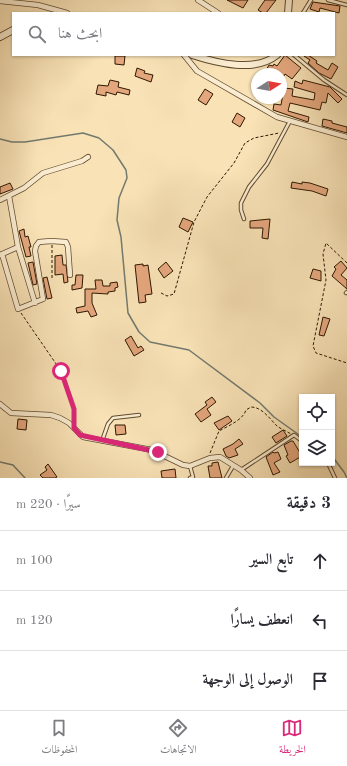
<!DOCTYPE html>
<html lang="ar">
<head>
<meta charset="utf-8">
<style>
	:root { --surface:#fff; --page:#f2f2f3; --text:#2b2b33; --muted:#7c7c81; --line:#e1e1e2; --accent:#db2777 }
	body { margin:0; font-family:"Old Standard TT",Amiri,serif; background:var(--page); color:var(--text); direction:rtl }
	.controls { position:absolute; right:12px; bottom:12px; display:grid; overflow:hidden; border-radius:0px; box-shadow:0 1px 3px #0004 }
	.controls button { width:36px; height:36px; display:grid; place-items:center; padding:0; border:0; border-bottom:1px solid var(--line); background:var(--surface); color:var(--text); font:20px sans-serif }
	.compass { position:absolute; left:251px; top:68px; width:36px; height:36px; border-radius:50%; background:var(--surface); box-shadow:0 1px 3px #0004; rotate:79deg }
	.stop { position:absolute; width:12px; height:12px; margin:-9px; border:3px solid #db2777; border-radius:50%; background:#fff }
	.stop.end { background:#db2777; border-color:#fff; box-shadow:0 1px 4px #0008 }
	.list { margin:0; padding:0; list-style:none }
	h2 { display:flex; justify-content:space-between; align-items:center; height:52px; margin:0; padding:0 16px; font-size:17px }
	h2 small { font-size:13px; font-weight:400; color:var(--muted) }
	.list li { display:grid; grid-template-columns:26px 1fr auto; gap:12px; align-items:center; box-sizing:border-box; height:60px; padding:0 16px; border-top:1px solid var(--line) }
	.list b { display:block; font-size:15px; white-space:nowrap }
	.list em { font-size:13px; font-style:normal; color:var(--muted) }
	.icon { flex:none; width:22px; height:22px; fill:none; stroke:currentColor; stroke-width:2; stroke-linecap:round; stroke-linejoin:round }
	.map { position:relative; flex:none; width:347px; height:478px; overflow:hidden; direction:ltr }
	.search { position:absolute; background:var(--surface); box-shadow:0 1px 3px #0004; left:12px; right:12px; top:12px; height:44px; display:flex; align-items:center; gap:10px; box-sizing:border-box; padding:0 14px; border-radius:0px; color:var(--muted); font-size:15px }
	.sheet { height:232px; background:var(--surface) }
	nav { display:flex; justify-content:space-around; align-items:center; box-sizing:border-box; height:56px; border-top:1px solid var(--line); background:var(--surface); font-size:11px; color:var(--muted) }
	nav a { display:grid; justify-items:center; gap:2px }
	nav .on { color:var(--accent) }
	.map>svg:first-child { display:block }
	.lines { fill:none; stroke-linecap:round; stroke-linejoin:round }
	.stream { stroke:#727a6e; stroke-width:1.5 }
	.building { fill:#e4a67d; stroke:#2e1700 }
	.service-casing { stroke:#604a2e; stroke-width:4.5 }
	.minor-casing { stroke:#604a2e; stroke-width:6 }
	.tertiary-casing { stroke:#604a2e; stroke-width:8 }
	.path { stroke:#2e1700; stroke-width:1; stroke-dasharray:3 2; stroke-linecap:butt }
	.service { stroke:#faecd0; stroke-width:2.5 }
	.minor { stroke:#faecd0; stroke-width:4.5 }
	.tertiary { stroke:#faecd0; stroke-width:6 }
	.route { stroke:#db2777; stroke-width:5 }
</style>
</head>
<body>
<div class="map">
<svg width="347" height="478" viewBox="0 0 347 478">
	<rect width="100%" height="100%" fill="#f8e2b6"/>
	<filter id="stains"><feTurbulence type="fractalNoise" baseFrequency=".005" numOctaves="4"/><feColorMatrix values="0 0 0 0 .2 0 0 0 0 .09 0 0 0 0 .02 0 0 0 .5 -.17"/></filter>
	<radialGradient id="worn" r=".72"><stop offset=".6" stop-color="#630" stop-opacity="0"/><stop offset="1" stop-color="#630" stop-opacity=".3"/></radialGradient>
	<g class="lines">
		<path class="stream" d="M 0,139 L 12,142 L 25,142 L 83,133 L 99,138 L 113,150 L 126,170 L 127,178 L 119,198 L 117,220 L 121,237 L 128,313 L 139,332 L 150,342 L 189,350 L 260,403 L 274,417 L 302,437
			M 332,456 L 344,472 L 347,478
			M 0,462 L 13,465 L 25,478"/>
	</g>
	<path class="building" d="M 227,0 L 248,0 L 243,8 Z
		M 265,0 L 276,0 L 266,13 L 263,13 L 258,10 Z
		M 313,2 L 340,6 L 339,13 L 320,8 L 319,12 L 310,9 Z
		M 285,55 L 301,68 L 292,79 L 285,74 L 281,81 L 281,74 L 269,74 L 265,72 L 269,65 L 273,66 L 274,64 L 277,66 Z
		M 308,55 L 317,61 L 316,63 L 328,70 L 332,63 L 338,67 L 331,79 L 319,73 L 308,63 L 310,60 L 304,56 Z
		M 115,56 L 125,56 L 124,65 L 115,64 Z
		M 137,68 L 145,71 L 144,73 L 153,75 L 151,82 L 135,76 Z
		M 110,80 L 119,82 L 118,87 L 130,90 L 129,95 L 117,92 L 116,95 L 106,92 L 106,96 L 96,94 L 98,85 L 108,86 Z
		M 303,80 L 330,87 L 342,99 L 338,103 L 328,93 L 326,103 L 322,102 L 320,110 L 290,103 L 288,111 L 309,117 L 308,122 L 273,110 L 274,104 L 281,105 L 284,88 L 293,89 L 292,96 L 314,100 L 315,93 L 294,87 L 295,81 L 302,84 Z
		M 205,89 L 213,94 L 206,105 L 198,100 Z
		M 237,113 L 245,118 L 240,127 L 232,122 Z
		M 323,119 L 332,121 L 332,123 L 347,127 L 347,133 L 322,126 Z
		M 292,182 L 302,184 L 302,182 L 310,183 L 328,189 L 326,196 L 312,191 L 291,188 Z
		M 10,183 L 13,189 L 0,194 L 0,187 Z
		M 183,218 L 193,222 L 188,232 L 179,227 Z
		M 270,219 L 268,239 L 262,238 L 263,228 L 250,228 L 250,221 Z
		M 24,229 L 25,237 L 28,236 L 31,247 L 29,247 L 31,256 L 26,257 L 19,231 Z
		M 62,255 L 63,265 L 66,265 L 68,282 L 64,283 L 63,274 L 55,275 L 55,256 Z
		M 341,261 L 347,268 L 341,275 L 347,280 L 347,289 L 332,276 L 336,269 L 334,267 Z
		M 33,262 L 37,284 L 33,285 L 28,263 Z
		M 166,262 L 173,271 L 164,278 L 158,269 Z
		M 143,264 L 143,266 L 148,265 L 152,294 L 145,295 L 146,302 L 139,303 L 135,265 Z
		M 313,269 L 321,271 L 321,281 L 310,278 Z
		M 76,275 L 83,275 L 82,288 L 72,290 L 72,285 L 75,285 Z
		M 47,277 L 52,298 L 47,299 L 43,278 Z
		M 95,280 L 102,280 L 103,286 L 110,286 L 110,283 L 117,282 L 118,287 L 115,288 L 115,291 L 108,292 L 108,294 L 92,293 L 92,303 L 97,315 L 91,317 L 88,311 L 77,313 L 76,308 L 85,306 L 85,289 L 96,289 Z
		M 323,317 L 330,319 L 324,336 L 319,335 Z
		M 131,336 L 138,348 L 141,346 L 144,350 L 134,356 L 125,340 Z
		M 212,397 L 216,402 L 207,409 L 211,415 L 201,422 L 195,414 L 207,405 L 205,402 Z
		M 228,416 L 232,421 L 219,430 L 214,423 Z
		M 18,419 L 27,420 L 26,430 L 17,429 Z
		M 115,425 L 125,425 L 126,434 L 116,435 Z
		M 283,430 L 287,436 L 276,443 L 272,437 Z
		M 239,439 L 243,444 L 235,449 L 238,455 L 229,458 L 226,456 L 223,449 L 233,444 Z
		M 291,441 L 293,441 L 302,456 L 290,463 L 286,456 L 288,455 L 284,445 Z
		M 273,452 L 274,453 L 278,452 L 281,459 L 274,463 L 280,472 L 273,475 L 266,457 Z
		M 218,462 L 222,478 L 210,478 L 208,466 L 212,466 L 212,463 Z
		M 48,464 L 57,477 L 55,478 L 43,478 L 40,475 L 47,470 L 45,467 Z
		M 175,469 L 176,478 L 162,478 L 161,471 Z"/>
	<g class="lines">
		<defs>
			<path id="service" d="M 328,0 L 347,5
				M 303,13 L 311,0
				M 294,55 L 324,80 L 347,95
				M 244,219 L 241,210 L 241,203 L 249,187 L 267,164 L 290,121
				M 346,293 L 347,292
				M 102,441 L 108,424 L 113,418 L 139,415
				M 328,463 L 335,478
				M 241,470 L 294,435 L 302,441
				M 190,478 L 193,477 L 190,466
				M 226,478 L 233,466"/>
			<path id="minor" d="M 198,0 L 218,13
				M 0,1 L 38,5 L 67,13
				M 184,55 L 197,71 L 277,117 L 347,137
				M 0,200 L 24,188 L 43,173 L 82,161 L 88,157
				M 18,247 L 35,303
				M 2,254 L 18,309 L 43,299 L 35,251 L 36,246 L 39,242 L 51,241 L 66,242 L 68,247 L 70,275
				M 0,255 L 18,247 L 9,196
				M 0,404 L 11,413 L 51,415 L 60,418 L 69,423 L 83,437 L 152,450 L 183,465 L 190,466 L 210,458 L 220,457 L 241,470 L 250,478"/>
			<path id="tertiary" d="M 288,13 L 289,0
				M 0,37 L 13,30
				M 192,55 C 217,63 255,73 277,55"/>
		</defs>
		<use href="#service" class="service-casing"/>
		<use href="#minor" class="minor-casing"/>
		<use href="#tertiary" class="tertiary-casing"/>
		<path class="path" d="M 52,245 L 52,280
			M 347,263 L 326,243 L 323,254 L 326,280 L 313,346 L 316,353 L 347,363
			M 161,293 L 167,296 L 174,294 L 194,222 L 207,197 L 234,163 L 245,143 L 254,138 L 279,133
			M 21,313 L 61,371 L 73,409 L 74,423
			M 210,453 L 219,431 C 228,426 243,420 246,410 L 251,407 C 262,407 270,419 277,426 C 281,429 286,431 291,434"/>
		<use href="#service" class="service"/>
		<use href="#minor" class="minor"/>
		<use href="#tertiary" class="tertiary"/>
	</g>
	<g class="lines">
		<path class="route" d="M 61,371 L 74,409 L 74,428 L 80,435 L 158,452"/>
	</g>
	<rect width="100%" height="100%" filter="url(#stains)"/>
	<rect width="100%" height="100%" fill="url(#worn)"/>
</svg>
<div class="controls">
<button><svg class="icon" aria-label="locate" viewBox="0 0 24 24"><circle cx="12" cy="12" r="6"/><path d="M12 2v4M12 18v4M2 12h4M18 12h4"/></svg></button>
<button><svg class="icon" aria-label="layers" viewBox="0 0 24 24"><path d="M12 4l9 5-9 5-9-5zM3 14l9 5 9-5"/></svg></button>
</div>
<svg class="compass" viewBox="-18 -18 36 36"><path d="M0-13l5 13h-10z" fill="#e53935"/><path d="M0 13l5-13h-10z" fill="#7c7c81"/></svg>
<div class="stop" style="left:61px;top:371px"></div>
<div class="stop end" style="left:158px;top:452px"></div>
<div class="search"><svg class="icon" aria-label="search" viewBox="0 0 24 24"><circle cx="10" cy="10" r="6"/><path d="M15 15l6 6"/></svg>ابحث هنا</div>
</div>
<section class="sheet">
<h2>3 دقيقة<small>سيرًا · 220 m</small></h2>
<ul class="list">
<li><svg class="icon" aria-label="ahead" viewBox="0 0 24 24"><path d="M12 20V5M6 11l6-6 6 6"/></svg><div><b>تابع السير</b></div><em>100 m</em></li>
<li><svg class="icon" aria-label="left" viewBox="0 0 24 24"><path d="M17 20v-9H6M10 6l-5 5 5 5"/></svg><div><b>انعطف يسارًا</b></div><em>120 m</em></li>
<li><svg class="icon" aria-label="arrive" viewBox="0 0 24 24"><path d="M6 21V4h12l-3 4 3 4H6"/></svg><div><b>الوصول إلى الوجهة</b></div></li>
</ul>
</section>
<nav>
<a class="on"><svg class="icon" aria-label="map" viewBox="0 0 24 24"><path d="M3 6l6-2 6 2 6-2v14l-6 2-6-2-6 2zM9 4v14M15 6v14"/></svg>الخريطة</a>
<a><svg class="icon" aria-label="directions" viewBox="0 0 24 24"><path d="M12 3l9 9-9 9-9-9zM9 14v-3h6M13 9l2 2-2 2"/></svg>الاتجاهات</a>
<a><svg class="icon" aria-label="saved" viewBox="0 0 24 24"><path d="M7 4h10v16l-5-4-5 4z"/></svg>المحفوظات</a>
</nav>
</body>
</html>
